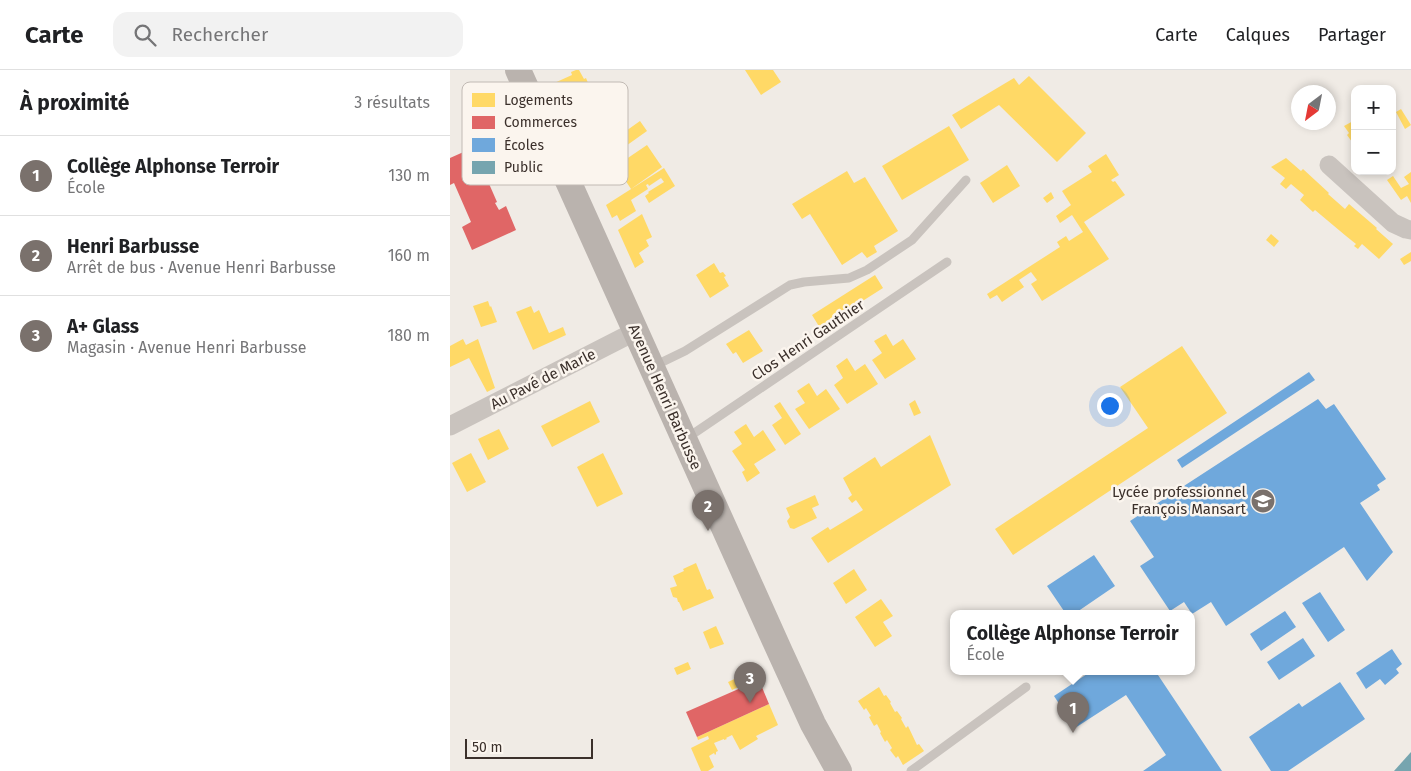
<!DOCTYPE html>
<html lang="fr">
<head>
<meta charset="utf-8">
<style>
	:root { --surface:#fff; --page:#f2f2f2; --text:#202124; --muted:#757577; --line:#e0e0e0; --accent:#7a716c }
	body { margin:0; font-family:"Fira Sans",sans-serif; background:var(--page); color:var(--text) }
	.controls { position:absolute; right:15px; top:15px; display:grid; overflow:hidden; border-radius:10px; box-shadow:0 2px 8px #0003 }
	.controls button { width:45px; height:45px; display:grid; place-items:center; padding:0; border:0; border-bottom:1px solid var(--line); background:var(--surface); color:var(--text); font:25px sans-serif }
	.compass { position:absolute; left:841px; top:15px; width:45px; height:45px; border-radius:50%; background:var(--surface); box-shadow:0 2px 8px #0003; rotate:212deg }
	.scale { position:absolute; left:15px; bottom:12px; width:128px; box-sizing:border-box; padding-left:5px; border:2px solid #3b302b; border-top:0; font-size:14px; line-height:18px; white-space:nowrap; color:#3b302b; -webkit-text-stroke:4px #fbf5ee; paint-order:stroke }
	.you { position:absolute; left:659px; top:335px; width:18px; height:18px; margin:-12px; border:4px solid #fff; border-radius:50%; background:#1a73e8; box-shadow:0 0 0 8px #1a73e833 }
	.badge { display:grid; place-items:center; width:32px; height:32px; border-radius:50%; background:var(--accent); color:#fff; font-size:16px; font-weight:700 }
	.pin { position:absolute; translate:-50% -41px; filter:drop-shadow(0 1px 2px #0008) }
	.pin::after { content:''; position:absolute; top:26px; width:18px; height:15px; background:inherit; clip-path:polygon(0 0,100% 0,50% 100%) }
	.popup { position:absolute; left:500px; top:540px; width:245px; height:65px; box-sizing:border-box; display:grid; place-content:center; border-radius:10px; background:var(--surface); filter:drop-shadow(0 1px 4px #0005); font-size:16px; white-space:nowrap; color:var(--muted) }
	.popup b { font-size:19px; color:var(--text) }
	.popup::after { content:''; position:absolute; left:50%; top:100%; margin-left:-10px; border:10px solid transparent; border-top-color:var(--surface) }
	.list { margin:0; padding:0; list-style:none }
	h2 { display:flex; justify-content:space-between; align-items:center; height:65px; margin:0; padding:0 20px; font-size:21px }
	h2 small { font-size:16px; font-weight:400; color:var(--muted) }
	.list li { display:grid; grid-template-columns:32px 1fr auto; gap:15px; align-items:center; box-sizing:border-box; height:80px; padding:0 20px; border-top:1px solid var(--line) }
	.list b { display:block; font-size:19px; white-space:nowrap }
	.list p { margin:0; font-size:16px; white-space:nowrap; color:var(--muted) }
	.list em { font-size:16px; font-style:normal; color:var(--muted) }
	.icon { flex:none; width:28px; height:28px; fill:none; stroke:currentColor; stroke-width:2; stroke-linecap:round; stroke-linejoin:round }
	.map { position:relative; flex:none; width:961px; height:701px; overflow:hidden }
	header { display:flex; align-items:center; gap:30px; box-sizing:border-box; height:70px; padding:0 25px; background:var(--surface); border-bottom:1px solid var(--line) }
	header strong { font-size:24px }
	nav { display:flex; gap:28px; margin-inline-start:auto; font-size:18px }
	.search { width:350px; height:45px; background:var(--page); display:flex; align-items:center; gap:12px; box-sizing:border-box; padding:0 18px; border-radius:15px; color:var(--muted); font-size:19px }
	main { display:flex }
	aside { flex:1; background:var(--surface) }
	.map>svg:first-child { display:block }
	.homes { fill:#ffd966 }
	.shops { fill:#e06666 }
	.schools { fill:#6fa8dc }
	.public { fill:#76a5af }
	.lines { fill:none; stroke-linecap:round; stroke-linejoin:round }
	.lane { stroke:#c9c3be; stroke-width:9 }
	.street { stroke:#c9c3be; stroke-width:19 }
	.secondary { stroke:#bab3ae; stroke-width:26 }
	.labels { text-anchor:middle; stroke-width:5; stroke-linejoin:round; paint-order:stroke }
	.street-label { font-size:15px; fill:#3b302b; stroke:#fbf5ee }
	.poi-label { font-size:15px; fill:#3b302b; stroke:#fbf5ee; text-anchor:end }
	.key { fill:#fbf5ee; stroke:#c1bab4; stroke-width:1 }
	.key-label { font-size:14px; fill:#3b302b }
</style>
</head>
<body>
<header>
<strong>Carte</strong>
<div class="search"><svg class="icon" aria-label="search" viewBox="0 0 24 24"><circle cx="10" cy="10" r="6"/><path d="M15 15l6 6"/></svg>Rechercher</div>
<nav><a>Carte</a><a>Calques</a><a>Partager</a></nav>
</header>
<main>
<aside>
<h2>À proximité<small>3 résultats</small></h2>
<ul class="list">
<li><span class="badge">1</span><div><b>Collège Alphonse Terroir</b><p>École</p></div><em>130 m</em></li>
<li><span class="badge">2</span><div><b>Henri Barbusse</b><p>Arrêt de bus · Avenue Henri Barbusse</p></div><em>160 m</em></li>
<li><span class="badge">3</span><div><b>A+ Glass</b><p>Magasin · Avenue Henri Barbusse</p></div><em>180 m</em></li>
</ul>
</aside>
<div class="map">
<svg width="961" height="701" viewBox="0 0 961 701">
	<rect width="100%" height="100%" fill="#f0ebe5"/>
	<path class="homes" d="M 126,0 L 129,0 L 134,9 L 136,8 L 138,13 L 135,15 L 137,18 L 130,22 L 132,28 L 134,27 L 144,49 L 124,62 L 102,14 L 122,5 L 121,2 Z
		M 295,0 L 323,0 L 331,12 L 311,25 Z
		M 579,6 L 636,63 L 607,92 L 549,35 L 511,59 L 502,45 L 564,8 L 569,15 Z
		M 951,39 L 961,55 L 955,59 L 946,42 Z
		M 905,50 L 905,76 L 897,65 L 899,63 L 894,56 Z
		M 190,51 L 197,61 L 159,88 L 152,78 Z
		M 499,56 L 519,90 L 452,130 L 432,96 Z
		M 197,75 L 212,97 L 181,119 L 166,96 Z
		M 656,84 L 669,105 L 661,110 L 663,112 L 665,111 L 675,125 L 634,152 L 659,189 L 592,231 L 581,214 L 587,210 L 581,202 L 569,210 L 574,217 L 552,232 L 547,225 L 540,229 L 537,224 L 610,177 L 607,172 L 616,166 L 619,171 L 633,162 L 622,145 L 610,153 L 606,146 L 621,135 L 612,121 L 642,102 L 638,96 Z
		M 836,88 L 851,101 L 853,99 L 879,123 L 878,124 L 895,139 L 899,134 L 927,158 L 926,159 L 943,174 L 929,189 L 912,174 L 908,179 L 904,176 L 906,174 L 896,166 L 865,140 L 863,142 L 850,130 L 854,125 L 841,114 L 836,119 L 830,114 L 835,108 L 821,97 Z
		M 557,95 L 570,116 L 543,133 L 530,113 Z
		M 214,98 L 225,116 L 199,133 L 195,126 L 199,123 L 198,122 L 214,112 L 211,108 L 199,116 L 198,114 L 196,115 L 198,119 L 181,130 L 186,141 L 170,151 L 167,145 L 162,148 L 156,135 Z
		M 397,101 L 404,113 L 415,107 L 448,161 L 424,176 L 427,182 L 417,188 L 412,182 L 392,195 L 360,144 L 352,149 L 342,134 Z
		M 961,102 L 961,133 L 957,126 L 951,130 L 937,110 L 943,106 L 951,118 L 959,114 L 954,107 Z
		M 601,122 L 604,128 L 597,133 L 593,128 Z
		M 192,144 L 202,167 L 196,170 L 199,176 L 189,183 L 194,192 L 185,198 L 168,160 Z
		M 821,164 L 829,171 L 824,177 L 816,170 Z
		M 961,182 L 961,191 L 954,195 L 950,189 Z
		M 264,193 L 270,203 L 273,202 L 276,206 L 274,207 L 279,216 L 260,228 L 246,205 Z
		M 425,205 L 433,218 L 370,258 L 362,245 Z
		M 38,231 L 40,237 L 41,236 L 47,252 L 31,257 L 23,236 Z
		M 81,236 L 84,243 L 89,240 L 99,263 L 113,257 L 116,265 L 83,280 L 66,242 Z
		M 299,260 L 313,281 L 293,293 L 286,282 L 283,284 L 276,274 Z
		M 436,264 L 443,276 L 453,269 L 466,289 L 435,309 L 422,290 L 432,283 L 424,271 Z
		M 13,269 L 16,275 L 28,269 L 45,318 L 37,322 L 19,288 L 0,297 L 0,276 Z
		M 732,276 L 777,343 L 563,485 L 545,459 L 698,358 L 670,317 Z
		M 397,288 L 405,301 L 415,294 L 428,314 L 397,334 L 384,315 L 393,308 L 386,296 Z
		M 359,313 L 367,326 L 376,319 L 390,339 L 359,359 L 345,339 L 355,333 L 347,321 Z
		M 465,330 L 471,343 L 464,346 L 459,334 Z
		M 140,331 L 150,352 L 102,377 L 91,356 Z
		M 330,332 L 351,364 L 335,375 L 322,355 L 332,348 L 324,336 Z
		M 296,354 L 304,367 L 313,360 L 326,380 L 304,394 L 310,403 L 297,412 L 292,402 L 295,400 L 282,381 L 292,374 L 284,362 Z
		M 49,359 L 59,379 L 38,390 L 28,369 Z
		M 480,365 L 501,415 L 378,493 L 361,468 L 378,457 L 380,460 L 413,440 L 406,430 L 402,433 L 398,428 L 402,425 L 393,408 L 425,387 L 431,397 Z
		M 21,383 L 36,412 L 17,422 L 2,393 Z
		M 153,383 L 173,424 L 147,437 L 127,397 Z
		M 365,425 L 369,435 L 362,438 L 367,448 L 344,459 L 340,458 L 337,451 L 340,447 L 336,438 Z
		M 246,493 L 257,520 L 260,519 L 264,528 L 233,541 L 229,532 L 228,532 L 227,528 L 223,527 L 220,518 L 227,516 L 223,506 L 234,501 L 233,499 Z
		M 404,499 L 417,520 L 396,534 L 383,513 Z
		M 431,529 L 443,546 L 433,552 L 442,566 L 425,577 L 405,547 Z
		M 266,556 L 274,574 L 260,579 L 253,562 Z
		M 238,592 L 241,599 L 227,605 L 224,598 Z
		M 302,601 L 305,609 L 282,620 L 278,612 Z
		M 429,617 L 434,626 L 436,625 L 441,632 L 440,633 L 445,642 L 447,641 L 452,648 L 451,649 L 456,658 L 458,656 L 467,675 L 469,674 L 474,681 L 453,695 L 448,686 L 446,688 L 440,680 L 442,678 L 437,670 L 435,672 L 430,663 L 431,662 L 427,654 L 424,656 L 419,647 L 421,646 L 416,638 L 414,640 L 408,631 Z
		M 319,634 L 328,655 L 306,666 L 308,669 L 290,680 L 282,665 L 276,668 L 277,669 L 274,670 L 274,669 L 264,673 L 268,681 L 266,682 L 266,684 L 265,685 L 264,683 L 259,686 L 264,697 L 258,701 L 251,701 L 241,678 L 259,669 L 258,666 L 248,670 L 247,667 Z"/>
	<path class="shops" d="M 18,80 L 28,102 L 33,100 L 47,132 L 45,133 L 49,140 L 56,136 L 66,160 L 22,180 L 12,157 L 21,152 L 4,113 L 0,115 L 0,88 Z
		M 309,610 L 319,634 L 247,667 L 236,642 Z"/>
	<path class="schools" d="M 859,302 L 865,310 L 732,398 L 727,390 Z
		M 868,329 L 876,339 L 884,334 L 936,409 L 927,415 L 930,420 L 910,433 L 943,482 L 917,511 L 894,477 L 776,556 L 761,532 L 742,544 L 734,532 L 720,541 L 690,496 L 704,487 L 680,451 Z
		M 644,485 L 665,516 L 624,544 L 616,544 L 597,516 Z
		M 870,522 L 895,560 L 878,572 L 852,533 Z
		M 835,541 L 846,557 L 811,581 L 800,564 Z
		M 853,568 L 865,586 L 829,610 L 817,592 Z
		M 942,579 L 952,594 L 946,599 L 949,603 L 935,615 L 930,609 L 916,619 L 906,603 Z
		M 640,602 L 706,602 L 772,701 L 693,701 L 716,685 L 676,625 L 625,658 L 604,626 Z
		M 890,612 L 915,649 L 838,701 L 821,701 L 799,667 L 849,633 L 852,637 Z"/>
	<path class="public" d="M 961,682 L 961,701 L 944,701 Z"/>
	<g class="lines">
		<path class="lane" d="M 204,296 L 235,281 L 340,215 L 354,212 L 399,208 L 417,200 L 462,170 L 516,110
			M 237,368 L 497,192
			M 461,701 L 576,617"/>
		<path class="street" d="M 879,95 L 943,153 L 956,159 L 961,160
			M 0,356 L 186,261"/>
		<path class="secondary" d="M 68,0 L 330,582 L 363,654 L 389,701"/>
	</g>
	<defs>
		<symbol id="school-disc" viewBox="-11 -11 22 22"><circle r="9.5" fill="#7a716c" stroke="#fbf5ee"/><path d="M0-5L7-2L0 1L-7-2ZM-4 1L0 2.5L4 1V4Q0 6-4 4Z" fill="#fff"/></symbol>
	</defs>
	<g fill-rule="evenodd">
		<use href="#school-disc" x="799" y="417" width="28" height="28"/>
	</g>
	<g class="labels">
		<g class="street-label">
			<text transform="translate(358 270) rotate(-34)" y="5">Clos Henri Gauthier</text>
			<text transform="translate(93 309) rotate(-27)" y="5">Au Pavé de Marle</text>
			<text transform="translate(215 327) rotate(66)" y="5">Avenue Henri Barbusse</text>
		</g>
		<g class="poi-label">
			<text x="796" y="427">Lycée professionnel<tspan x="796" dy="17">François Mansart</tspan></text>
		</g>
	</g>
	<rect x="12" y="12" width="166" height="103" rx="8" class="key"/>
	<rect x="22" y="23" width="23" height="14" fill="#ffd966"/>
	<rect x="22" y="46" width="23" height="13" fill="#e06666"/>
	<rect x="22" y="68" width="23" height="14" fill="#6fa8dc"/>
	<rect x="22" y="91" width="23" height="13" fill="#76a5af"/>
	<g class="key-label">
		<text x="54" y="35">Logements</text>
		<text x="54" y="57">Commerces</text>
		<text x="54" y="80">Écoles</text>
		<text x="54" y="102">Public</text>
	</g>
</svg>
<div class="controls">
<button>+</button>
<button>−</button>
</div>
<svg class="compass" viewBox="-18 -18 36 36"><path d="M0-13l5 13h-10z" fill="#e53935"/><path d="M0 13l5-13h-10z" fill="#757577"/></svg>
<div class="scale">50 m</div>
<div class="you"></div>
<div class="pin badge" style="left:623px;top:663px">1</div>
<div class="popup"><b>Collège Alphonse Terroir</b>École</div>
<div class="pin badge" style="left:258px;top:461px">2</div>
<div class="pin badge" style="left:300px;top:633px">3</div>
</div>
</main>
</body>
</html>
